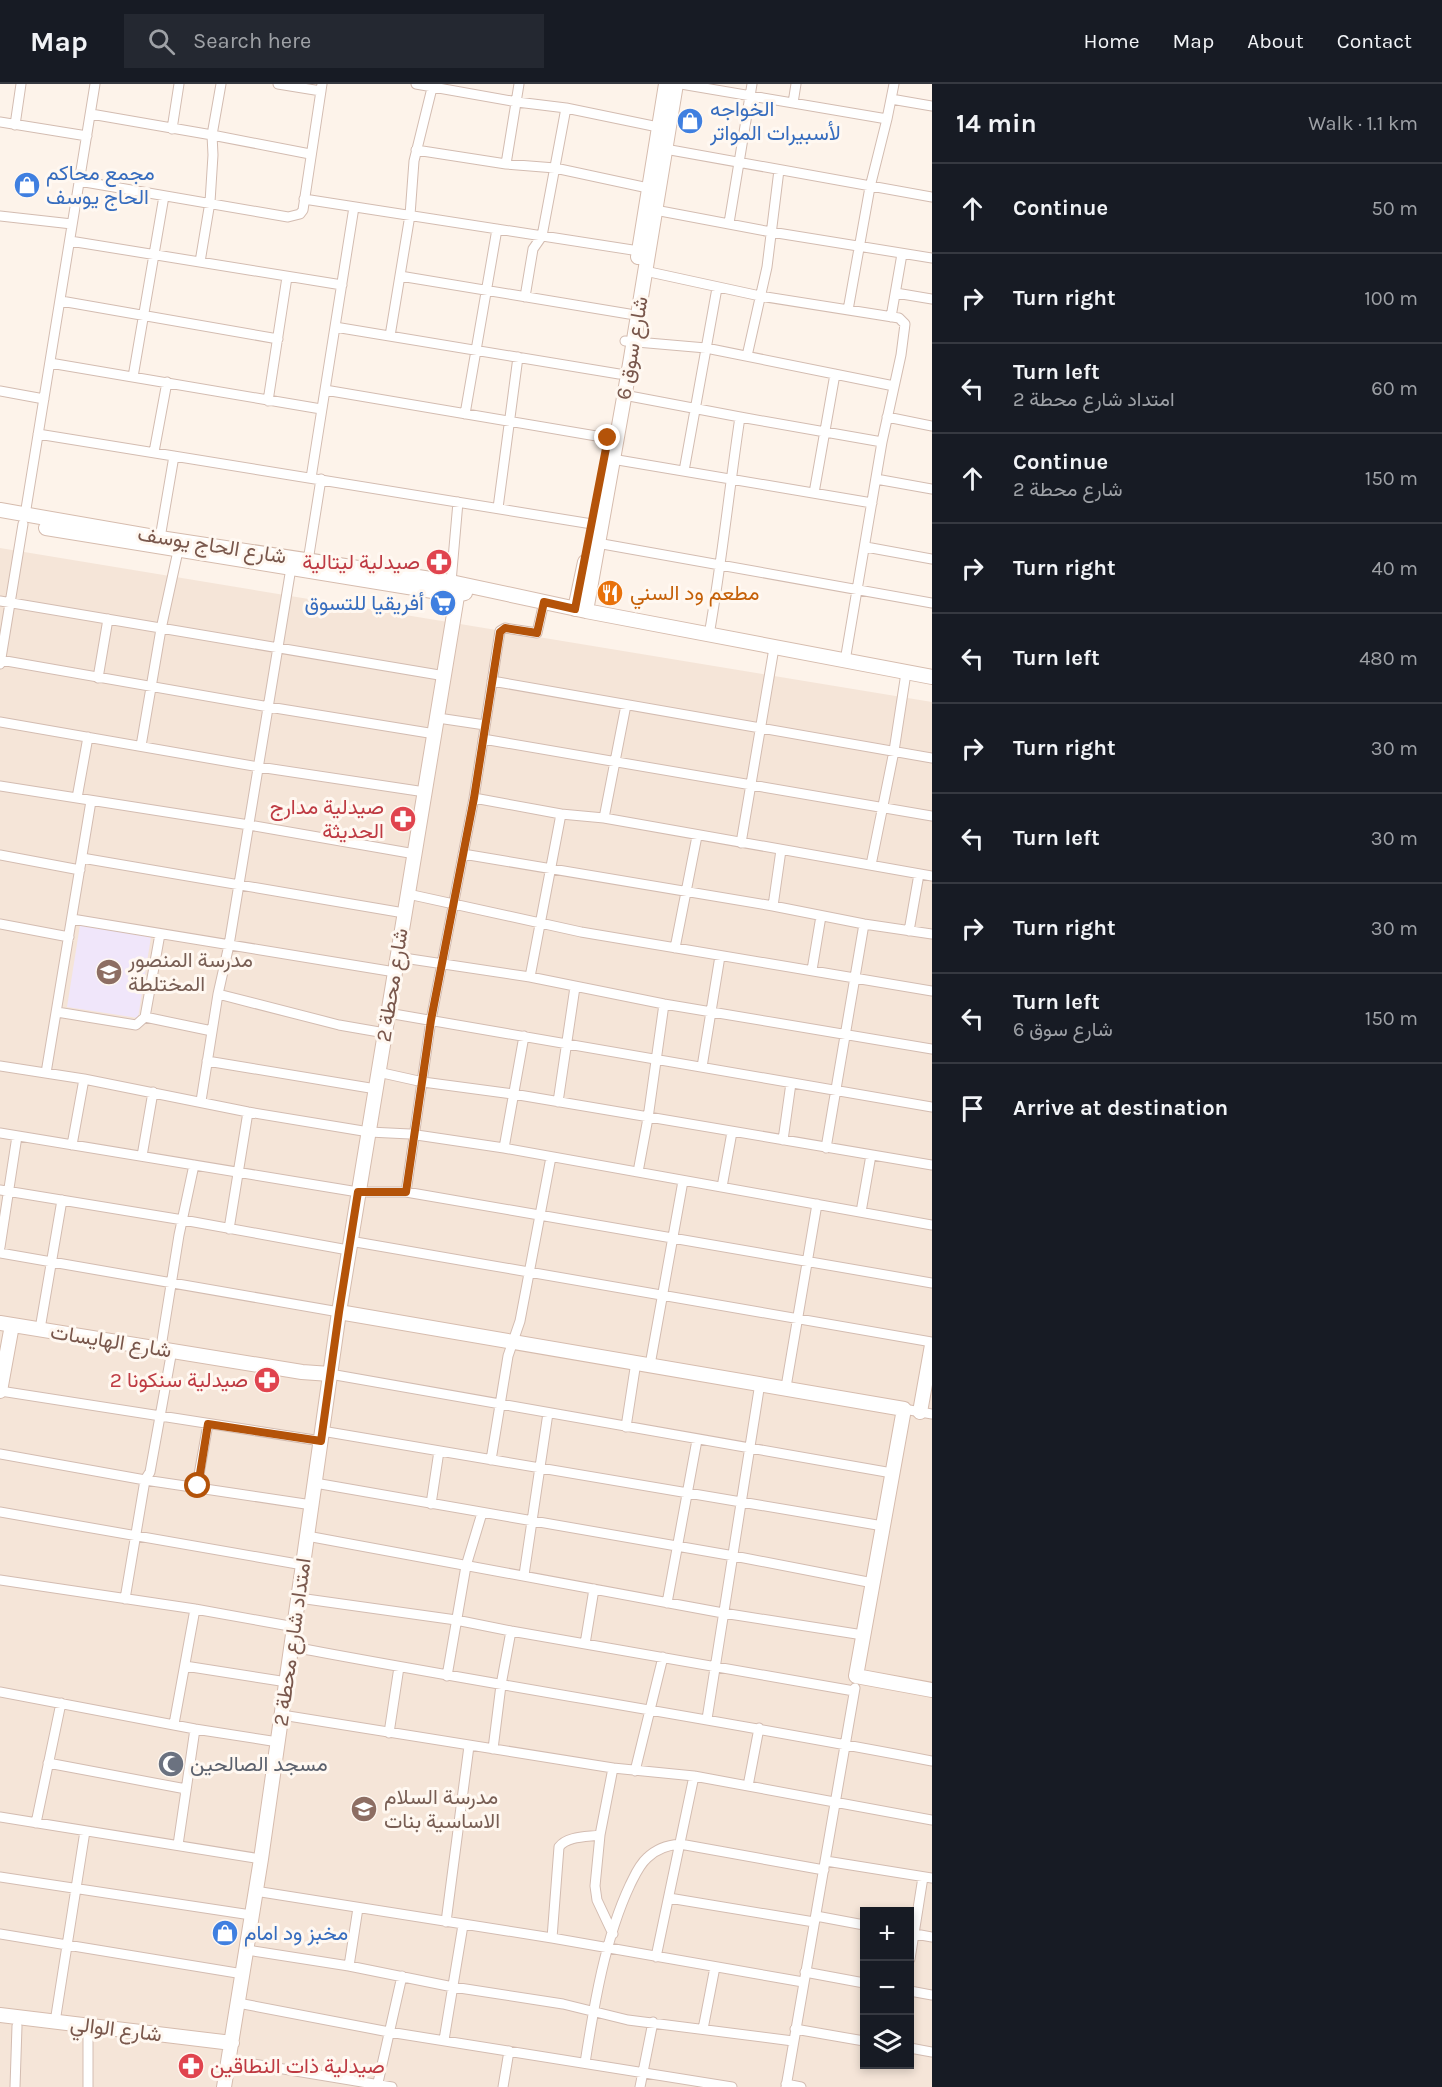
<!DOCTYPE html>
<html lang="en">
<head>
<meta charset="utf-8">
<style>
	:root { --surface:#171b24; --page:#242831; --text:#f1f3f6; --muted:#9ea1a6; --line:#363941 }
	body { margin:0; font-family:Karla,Vazirmatn,sans-serif; background:var(--page); color:var(--text) }
	.controls { position:absolute; right:18px; bottom:18px; display:grid; overflow:hidden; border-radius:0px; box-shadow:0 3px 9px #0003 }
	.controls button { width:54px; height:54px; display:grid; place-items:center; padding:0; border:0; border-bottom:2px solid var(--line); background:var(--surface); color:var(--text); font:30px sans-serif }
	.stop { position:absolute; width:18px; height:18px; margin:-14px; border:4px solid #b45309; border-radius:50%; background:#fff }
	.stop.end { background:#b45309; border-color:#fff; box-shadow:0 2px 6px #0008 }
	.list { margin:0; padding:0; list-style:none }
	h2 { display:flex; justify-content:space-between; align-items:center; height:78px; margin:0; padding:0 24px; font-size:26px }
	h2 small { font-size:20px; font-weight:400; color:var(--muted) }
	.list li { display:grid; grid-template-columns:39px 1fr auto; gap:18px; align-items:center; box-sizing:border-box; height:90px; padding:0 24px; border-top:2px solid var(--line) }
	.list b { display:block; font-size:22px; white-space:nowrap }
	.list p { margin:0; font-size:20px; white-space:nowrap; color:var(--muted) }
	.list em { font-size:20px; font-style:normal; color:var(--muted) }
	.icon { flex:none; width:33px; height:33px; fill:none; stroke:currentColor; stroke-width:2; stroke-linecap:round; stroke-linejoin:round }
	.map { position:relative; flex:none; width:932px; height:2003px; overflow:hidden }
	header { display:flex; align-items:center; gap:36px; box-sizing:border-box; height:84px; padding:0 30px; background:var(--surface); border-bottom:2px solid var(--line) }
	header strong { font-size:28px }
	nav { display:flex; gap:33px; margin-inline-start:auto; font-size:21px }
	.search { width:420px; height:54px; background:var(--page); display:flex; align-items:center; gap:15px; box-sizing:border-box; padding:0 21px; border-radius:0px; color:var(--muted); font-size:22px }
	main { display:flex }
	aside { flex:1; background:var(--surface) }
	.map>svg:first-child { display:block }
	.residential { fill:#f5e5d8; fill-rule:evenodd }
	.education { fill:#f0e6fa }
	.lines { fill:none; stroke-linecap:round; stroke-linejoin:round }
	.street-casing { stroke:#d3bcb1; stroke-width:11 }
	.secondary-casing { stroke:#d6bcae; stroke-width:16 }
	.street { stroke:#fff; stroke-width:9 }
	.secondary { stroke:#fff; stroke-width:14 }
	.route { stroke:#b45309; stroke-width:8 }
	.labels { text-anchor:middle; stroke-width:6; stroke-linejoin:round; paint-order:stroke }
	.shop-label { font-size:21px; fill:#366cbe; stroke:#fff8f1; text-anchor:start }
	.street-label { font-size:21px; fill:#79574c; stroke:#fff8f1 }
	.health-label { font-size:21px; fill:#be3a42; stroke:#fff8f1; text-anchor:end }
	.food-label { font-size:21px; fill:#c56008; stroke:#fff8f1; text-anchor:start }
	.education-label { font-size:21px; fill:#785e54; stroke:#fff8f1; text-anchor:start }
	.worship-label { font-size:21px; fill:#5b616d; stroke:#fff8f1; text-anchor:start }
</style>
</head>
<body>
<header>
<strong>Map</strong>
<div class="search"><svg class="icon" aria-label="search" viewBox="0 0 24 24"><circle cx="10" cy="10" r="6"/><path d="M15 15l6 6"/></svg>Search here</div>
<nav><a>Home</a><a>Map</a><a>About</a><a>Contact</a></nav>
</header>
<main>
<div class="map">
<svg width="932" height="2003" viewBox="0 0 932 2003">
	<rect width="100%" height="100%" fill="#fdf3ea"/>
	<path class="residential" d="M 0,464 L 932,618 L 932,2003 L 0,2003 ZM 864,1828 L 910,1828 L 910,1980 L 864,1980 Z"/>
	<path class="education" d="M 80,841 L 151,853 L 138,934 L 67,923 Z"/>
	<g class="lines">
		<defs>
			<path id="street" d="M 278,0 L 321,7
				M 416,0 L 517,18 L 566,24 L 658,43
				M 681,0 L 887,35
				M 891,15 L 932,22
				M 793,19 L 796,0
				M 91,30 L 212,51 L 310,70
				M 0,38 L 87,52
				M 15,41 L 21,0
				M 172,45 L 179,0
				M 665,65 L 932,113
				M 416,66 L 506,80 L 555,84 L 648,104
				M 506,80 L 519,0
				M 79,97 L 288,133 L 300,130 L 303,126 L 322,0
				M 304,115 L 639,167
				M 655,126 L 771,148 L 932,174
				M 0,132 L 72,140
				M 729,139 L 752,0
				M 70,157 L 342,201
				M 200,178 L 210,118 L 213,71 L 212,51 L 221,0
				M 645,187 L 760,212 L 899,234 L 905,240 L 901,271 L 882,358 L 845,577
				M 400,192 L 629,230
				M 896,209 L 932,215
				M 525,213 L 533,165 L 542,152 L 566,24
				M 61,217 L 278,255
				M 848,226 L 870,103 L 887,35 L 894,0
				M 891,233 L 902,170
				M 335,243 L 619,290
				M 390,252 L 410,131 L 414,77 L 433,0
				M 625,257 L 706,264 L 894,302
				M 747,272 L 767,183 L 779,86
				M 50,279 L 321,325
				M 133,293 L 164,112
				M 325,306 L 608,354
				M 0,307 L 44,315
				M 624,311 L 740,333 L 882,358
				M 268,317 L 287,193
				M 465,330 L 497,145
				M 887,333 L 932,342
				M 38,350 L 592,440
				M 154,368 L 167,298
				M 612,375 L 872,419
				M 684,387 L 717,204
				M 311,394 L 354,123
				M 876,395 L 932,405
				M 814,409 L 835,290
				M 498,424 L 518,273
				M 25,431 L 95,0
				M 160,454 L 174,372
				M 597,459 L 932,519
				M 866,463 L 932,475
				M 308,477 L 321,395
				M 451,498 L 458,418
				M 0,517 L 445,592
				M 709,551 C 722,478 729,406 740,333
				M 0,576 L 269,623 L 435,650
				M 0,580 L 23,440
				M 98,594 L 108,535
				M 492,597 L 932,674
				M 438,634 L 485,641
				M 0,638 L 259,683 L 425,708
				M 483,655 L 932,732
				M 141,662 L 161,545 L 178,467
				M 0,702 L 249,741 L 415,770
				M 77,714 L 88,653
				M 474,714 L 561,730 L 604,734 L 932,792
				M 604,734 L 626,621
				M 741,759 L 774,564
				M 463,770 L 773,822 L 864,840 L 932,850
				M 0,771 L 80,786
				M 82,774 L 404,829
				M 871,781 L 894,667 L 906,589
				M 408,810 L 581,848 L 932,907
				M 773,822 L 781,766
				M 72,835 L 395,888
				M 0,840 L 69,853
				M 909,847 L 919,790
				M 675,864 L 697,752
				M 397,873 L 530,893 L 664,920 L 932,965
				M 812,886 L 821,832
				M 530,893 L 561,730
				M 218,910 L 339,941 L 385,949
				M 57,928 L 136,941 L 145,933 L 212,947
				M 388,929 L 932,1023
				M 145,933 L 160,850
				M 207,977 L 376,1005
				M 0,982 L 84,995 L 248,1028 L 369,1048 L 410,1050 L 504,1064 L 932,1141
				M 702,983 L 720,872
				M 378,988 L 423,998 L 513,1010 L 932,1081
				M 46,989 L 91,717
				M 201,1017 L 218,910 L 229,861 L 291,484
				M 558,1018 L 575,903
				M 0,1049 L 358,1108 L 406,1108 L 932,1199
				M 783,1056 L 791,999
				M 72,1061 L 84,995
				M 504,1064 L 524,952
				M 826,1064 L 864,840
				M 142,1072 L 153,1008
				M 638,1088 L 648,1034 L 664,920
				M 722,1103 L 732,1048
				M 0,1106 L 183,1136 L 348,1166
				M 406,1108 L 431,936 L 474,714 L 500,547 L 505,544 L 537,549 L 544,518
				M 861,1128 L 871,1071
				M 229,1145 L 248,1028
				M 350,1157 L 932,1258
				M 0,1163 L 17,1052
				M 0,1169 L 339,1228
				M 40,1245 L 62,1116
				M 161,1263 L 179,1151 L 194,1081
				M 650,1281 L 683,1097
				M 330,1290 L 892,1389
				M 786,1303 L 817,1120
				M 0,1307 L 321,1357
				M 904,1325 L 932,1330
				M 626,1343 L 636,1278
				M 322,1347 L 883,1442
				M 0,1370 L 145,1396 L 312,1421
				M 491,1376 L 508,1272 L 520,1237 L 551,1073
				M 315,1399 L 734,1472 L 873,1499
				M 197,1402 L 208,1340
				M 431,1420 L 439,1367
				M 0,1428 L 303,1481
				M 307,1452 L 723,1529 L 863,1551
				M 524,1491 L 548,1329
				M 0,1496 L 195,1525 L 295,1543
				M 299,1514 L 456,1536 L 511,1547 L 854,1607
				M 125,1515 L 145,1396 L 150,1388 L 172,1266
				M 667,1519 L 697,1356
				M 585,1560 L 594,1505
				M 293,1563 C 505,1603 719,1636 932,1677
				M 185,1582 L 287,1598
				M 447,1592 L 466,1482 L 482,1429
				M 0,1608 L 195,1645 L 278,1658
				M 282,1631 L 613,1684 L 694,1692 L 932,1736
				M 707,1635 L 760,1299
				M 174,1640 L 195,1525
				M 389,1649 L 399,1583
				M 493,1665 L 501,1601 L 511,1547
				M 48,1679 L 186,1705
				M 635,1687 L 663,1573
				M 748,1702 L 759,1644
				M 0,1733 L 261,1775
				M 36,1739 L 61,1619
				M 178,1761 L 195,1645
				M 826,1777 L 932,1794
				M 0,1793 L 251,1831
				M 255,1807 L 552,1854 L 803,1898
				M 669,1814 L 814,1838
				M 816,1832 L 864,1841
				M 446,1838 L 469,1662
				M 910,1849 L 932,1853
				M 0,1850 L 243,1890
				M 613,1850 L 597,1816 L 595,1802 L 600,1751 L 613,1684
				M 552,1854 L 559,1763 C 567,1752 587,1753 600,1751
				M 247,1866 L 349,1882 L 453,1903 L 563,1920 L 628,1936 L 793,1957
				M 656,1873 L 694,1692
				M 910,1875 L 923,1793
				M 349,1882 L 358,1824
				M 805,1888 L 864,1899
				M 910,1907 L 932,1911
				M 238,1919 L 389,1948 L 732,2003
				M 55,1938 L 85,1747
				M 703,1945 L 715,1883
				M 795,1945 L 864,1957
				M 444,1956 L 463,1841
				M 910,1964 L 932,1968
				M 229,1976 L 392,2003
				M 585,1979 C 594,1921 605,1854 630,1801 C 635,1791 639,1781 647,1774 C 656,1765 668,1761 680,1760 L 824,1786
				M 786,2000 L 801,2003
				M 15,2003 L 17,1942
				M 88,2003 L 88,1950
				M 377,2003 L 402,1892
				M 503,2003 L 509,1967
				M 640,2003 L 653,1938
				M 786,2003 L 855,1604"/>
			<path id="secondary" d="M 638,173 L 666,0
				M 0,426 L 160,454 L 451,498 L 586,527 L 932,593
				M 46,444 L 457,511 L 465,509
				M 575,525 L 585,478
				M 586,527 L 630,280 L 676,0
				M 339,1228 L 904,1325 L 856,1592 L 932,1606
				M 0,1239 L 302,1288 L 330,1290
				M 0,1307 L 12,1241
				M 920,1328 L 932,1261
				M 0,1931 L 232,1959
				M 224,2003 L 261,1775 L 339,1228 L 459,500"/>
		</defs>
		<use href="#street" class="street-casing"/>
		<use href="#secondary" class="secondary-casing"/>
		<use href="#street" class="street"/>
		<use href="#secondary" class="secondary"/>
	</g>
	<g class="lines">
		<path class="route" d="M 198,1402 L 208,1340 L 321,1357 L 339,1228 L 358,1108 L 406,1108 L 431,936 L 474,714 L 500,548 L 505,544 L 537,549 L 544,518 L 575,525 L 608,354"/>
	</g>
	<defs>
		<symbol id="shop-disc" viewBox="-11 -11 22 22"><circle r="9.5" fill="#3f7fe0" stroke="#fff8f1"/><path d="M-5-2.5h2.3a2.7 3.5 0 0 1 5.4 0H5L5.5 6h-11ZM-1.5-2.5h3a1.5 2.3 0 0 0-3 0Z" fill="#fff"/></symbol>
		<symbol id="pharmacy-disc" viewBox="-11 -11 22 22"><circle r="9.5" fill="#e0444e" stroke="#fff8f1"/><path d="M-2-6h4v4h4v4h-4v4h-4v-4h-4v-4h4Z" fill="#fff"/></symbol>
		<symbol id="restaurant-disc" viewBox="-11 -11 22 22"><circle r="9.5" fill="#e8710a" stroke="#fff8f1"/><path d="M-5-6h1v4h1v-4h1v4h1v-4h1v5L-1.5 .5V6h-2V.5L-5-1ZM5-6V6H3V1.5H1.5Q1.5-4 5-6Z" fill="#fff"/></symbol>
		<symbol id="supermarket-disc" viewBox="-11 -11 22 22"><circle r="9.5" fill="#3f7fe0" stroke="#fff8f1"/><path d="M-6-5.5h2.5l.6 2H6L4.5 2H-2.5L-4.4-4H-6ZM-1.5 3.2a1.3 1.3 0 1 0 .1 0ZM3 3.2a1.3 1.3 0 1 0 .1 0Z" fill="#fff"/></symbol>
		<symbol id="school-disc" viewBox="-11 -11 22 22"><circle r="9.5" fill="#8d6e63" stroke="#fff8f1"/><path d="M0-5L7-2L0 1L-7-2ZM-4 1L0 2.5L4 1V4Q0 6-4 4Z" fill="#fff"/></symbol>
		<symbol id="mosque-disc" viewBox="-11 -11 22 22"><circle r="9.5" fill="#6b7280" stroke="#fff8f1"/><path d="M3.5-4.9A6 6 0 1 0 3.5 4.9A5 5 0 1 1 3.5-4.9Z" fill="#fff"/></symbol>
	</defs>
	<g fill-rule="evenodd">
		<use href="#shop-disc" x="675" y="22" width="30" height="30"/>
		<use href="#shop-disc" x="12" y="86" width="30" height="30"/>
		<use href="#pharmacy-disc" x="424" y="463" width="30" height="30"/>
		<use href="#restaurant-disc" x="595" y="494" width="30" height="30"/>
		<use href="#supermarket-disc" x="428" y="504" width="30" height="30"/>
		<use href="#pharmacy-disc" x="388" y="720" width="30" height="30"/>
		<use href="#school-disc" x="94" y="873" width="30" height="30"/>
		<use href="#pharmacy-disc" x="252" y="1281" width="30" height="30"/>
		<use href="#mosque-disc" x="156" y="1665" width="30" height="30"/>
		<use href="#school-disc" x="349" y="1710" width="30" height="30"/>
		<use href="#shop-disc" x="210" y="1834" width="30" height="30"/>
		<use href="#pharmacy-disc" x="176" y="1967" width="30" height="30"/>
	</g>
	<g class="labels">
		<g class="shop-label">
			<text x="710" y="32">الخواجه<tspan x="710" dy="24">لأسبيرات المواتر</tspan></text>
			<text x="46" y="96">مجمع محاكم<tspan x="46" dy="24">الحاج يوسف</tspan></text>
			<text x="424" y="526" text-anchor="end">أفريقيا للتسوق</text>
			<text x="244" y="1856">مخبز ود امام</text>
		</g>
		<g class="street-label">
			<text transform="translate(632 264) rotate(-80)" y="7">شارع سوق 6</text>
			<text transform="translate(212 461) rotate(9)" y="7">شارع الحاج يوسف</text>
			<text transform="translate(392 901) rotate(-81)" y="7">شارع محطة 2</text>
			<text transform="translate(111 1257) rotate(9)" y="7">شارع الهايسات</text>
			<text transform="translate(292 1558) rotate(-82)" y="7">امتداد شارع محطة 2</text>
			<text transform="translate(116 1945) rotate(7)" y="7">شارع الوالي</text>
		</g>
		<g class="health-label">
			<text x="420" y="485">صيدلية ليتالية</text>
			<text x="384" y="730">صيدلية مدارج<tspan x="384" dy="24">الحديثة</tspan></text>
			<text x="248" y="1303">صيدلية سنكونا 2</text>
			<text x="210" y="1989" text-anchor="start">صيدلية ذات النطاقين</text>
		</g>
		<g class="food-label">
			<text x="630" y="516">مطعم ود السني</text>
		</g>
		<g class="education-label">
			<text x="128" y="883">مدرسة المنصور<tspan x="128" dy="24">المختلطة</tspan></text>
			<text x="384" y="1720">مدرسة السلام<tspan x="384" dy="24">الاساسية بنات</tspan></text>
		</g>
		<g class="worship-label">
			<text x="190" y="1687">مسجد الصالحين</text>
		</g>
	</g>
</svg>
<div class="controls">
<button>+</button>
<button>−</button>
<button><svg class="icon" aria-label="layers" viewBox="0 0 24 24"><path d="M12 4l9 5-9 5-9-5zM3 14l9 5 9-5"/></svg></button>
</div>
<div class="stop" style="left:198px;top:1402px"></div>
<div class="stop end" style="left:608px;top:354px"></div>
</div>
<aside>
<h2>14 min<small>Walk · 1.1 km</small></h2>
<ul class="list">
<li><svg class="icon" aria-label="ahead" viewBox="0 0 24 24"><path d="M12 20V5M6 11l6-6 6 6"/></svg><div><b>Continue</b></div><em>50 m</em></li>
<li><svg class="icon" aria-label="right" viewBox="0 0 24 24"><path d="M7 20v-9h11M14 6l5 5-5 5"/></svg><div><b>Turn right</b></div><em>100 m</em></li>
<li><svg class="icon" aria-label="left" viewBox="0 0 24 24"><path d="M17 20v-9H6M10 6l-5 5 5 5"/></svg><div><b>Turn left</b><p>امتداد شارع محطة 2</p></div><em>60 m</em></li>
<li><svg class="icon" aria-label="ahead" viewBox="0 0 24 24"><path d="M12 20V5M6 11l6-6 6 6"/></svg><div><b>Continue</b><p>شارع محطة 2</p></div><em>150 m</em></li>
<li><svg class="icon" aria-label="right" viewBox="0 0 24 24"><path d="M7 20v-9h11M14 6l5 5-5 5"/></svg><div><b>Turn right</b></div><em>40 m</em></li>
<li><svg class="icon" aria-label="left" viewBox="0 0 24 24"><path d="M17 20v-9H6M10 6l-5 5 5 5"/></svg><div><b>Turn left</b></div><em>480 m</em></li>
<li><svg class="icon" aria-label="right" viewBox="0 0 24 24"><path d="M7 20v-9h11M14 6l5 5-5 5"/></svg><div><b>Turn right</b></div><em>30 m</em></li>
<li><svg class="icon" aria-label="left" viewBox="0 0 24 24"><path d="M17 20v-9H6M10 6l-5 5 5 5"/></svg><div><b>Turn left</b></div><em>30 m</em></li>
<li><svg class="icon" aria-label="right" viewBox="0 0 24 24"><path d="M7 20v-9h11M14 6l5 5-5 5"/></svg><div><b>Turn right</b></div><em>30 m</em></li>
<li><svg class="icon" aria-label="left" viewBox="0 0 24 24"><path d="M17 20v-9H6M10 6l-5 5 5 5"/></svg><div><b>Turn left</b><p>شارع سوق 6</p></div><em>150 m</em></li>
<li><svg class="icon" aria-label="arrive" viewBox="0 0 24 24"><path d="M6 21V4h12l-3 4 3 4H6"/></svg><div><b>Arrive at destination</b></div></li>
</ul>
</aside>
</main>
</body>
</html>
